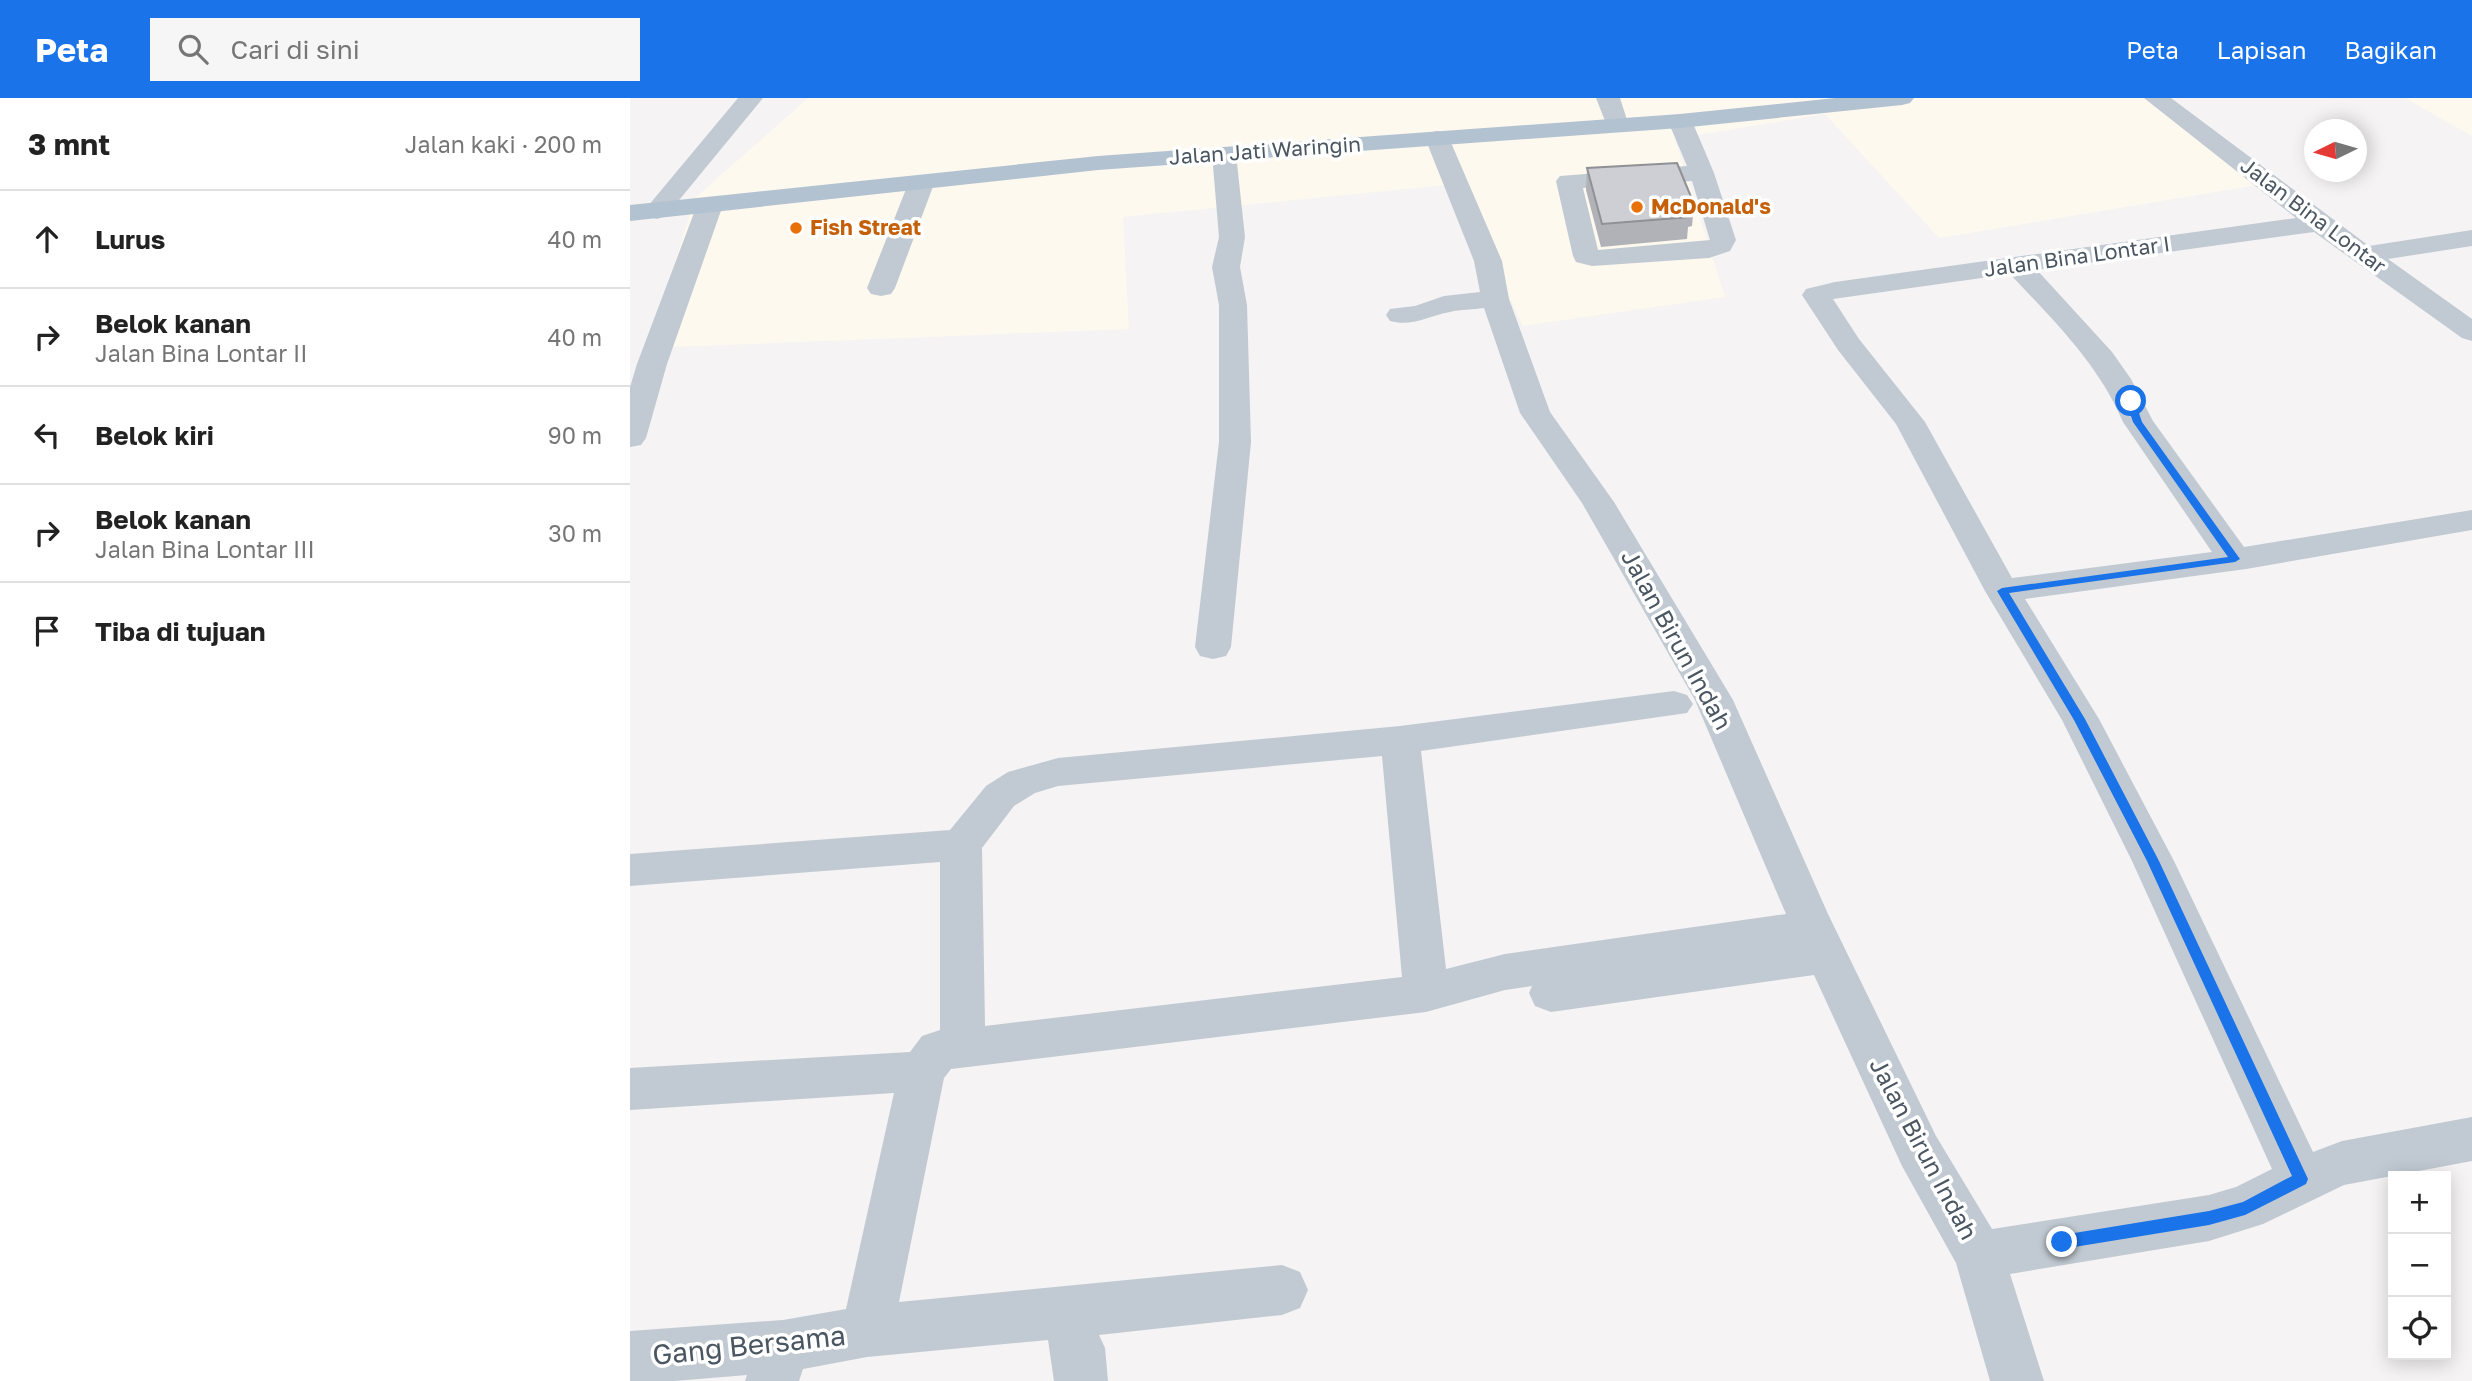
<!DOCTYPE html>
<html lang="id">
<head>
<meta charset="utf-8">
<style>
	:root { --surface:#fff; --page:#f6f6f6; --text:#222; --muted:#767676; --line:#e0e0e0; --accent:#1a73e8 }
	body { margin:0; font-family:"Golos Text",sans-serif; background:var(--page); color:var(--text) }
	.controls { position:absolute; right:21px; bottom:21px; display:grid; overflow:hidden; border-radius:0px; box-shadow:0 4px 18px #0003 }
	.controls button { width:63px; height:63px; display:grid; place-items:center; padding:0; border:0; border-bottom:2px solid var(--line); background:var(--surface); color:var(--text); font:35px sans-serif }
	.compass { position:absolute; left:1674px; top:21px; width:63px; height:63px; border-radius:50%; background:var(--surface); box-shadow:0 4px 18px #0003; rotate:265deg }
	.stop { position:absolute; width:21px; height:21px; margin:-16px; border:5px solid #1a73e8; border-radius:50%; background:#fff }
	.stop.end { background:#1a73e8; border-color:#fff; box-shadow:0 2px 7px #0008 }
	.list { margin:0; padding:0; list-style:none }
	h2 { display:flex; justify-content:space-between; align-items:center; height:91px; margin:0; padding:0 28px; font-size:30px }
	h2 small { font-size:23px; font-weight:400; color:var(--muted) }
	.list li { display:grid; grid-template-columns:46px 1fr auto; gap:21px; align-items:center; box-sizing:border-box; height:98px; padding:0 28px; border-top:2px solid var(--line) }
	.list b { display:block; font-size:26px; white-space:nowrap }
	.list p { margin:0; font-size:23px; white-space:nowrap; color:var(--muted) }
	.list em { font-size:23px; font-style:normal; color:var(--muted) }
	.icon { flex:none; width:38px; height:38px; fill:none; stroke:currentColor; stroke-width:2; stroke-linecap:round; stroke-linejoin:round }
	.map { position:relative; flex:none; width:1842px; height:1283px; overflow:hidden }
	header { display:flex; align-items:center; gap:42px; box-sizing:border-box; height:98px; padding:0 35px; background:var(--accent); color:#fff }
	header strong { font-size:33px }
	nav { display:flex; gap:38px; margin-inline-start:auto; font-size:24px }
	.search { width:490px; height:63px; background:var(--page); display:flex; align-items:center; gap:18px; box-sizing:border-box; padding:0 24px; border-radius:0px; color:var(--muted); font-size:26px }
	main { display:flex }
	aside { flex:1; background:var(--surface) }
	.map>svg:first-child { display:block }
	.commercial { fill:#fdf9ef }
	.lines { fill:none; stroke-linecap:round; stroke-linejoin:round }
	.minor { fill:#c1cad2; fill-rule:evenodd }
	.major { fill:#b3c2d1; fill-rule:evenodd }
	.wall { fill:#b0b2b7 }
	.building { fill:#cdcfd5; stroke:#909195; stroke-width:2 }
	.route { fill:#1a73e8 }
	.food-dot { fill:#e8710a; stroke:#fff; stroke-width:2.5 }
	.labels { text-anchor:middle; stroke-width:7; stroke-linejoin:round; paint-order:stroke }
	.far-street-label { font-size:21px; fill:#4a5661; stroke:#fff }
	.far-food-label { font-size:21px; font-weight:bold; fill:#c56008; stroke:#fff; text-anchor:start }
	.street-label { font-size:24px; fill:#4a5661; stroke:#fff }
	.near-street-label { font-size:28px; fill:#4a5661; stroke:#fff }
</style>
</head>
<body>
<header>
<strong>Peta</strong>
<div class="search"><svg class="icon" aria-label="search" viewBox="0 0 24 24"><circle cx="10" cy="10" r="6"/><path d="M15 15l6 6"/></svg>Cari di sini</div>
<nav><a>Peta</a><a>Lapisan</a><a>Bagikan</a></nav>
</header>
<main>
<aside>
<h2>3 mnt<small>Jalan kaki · 200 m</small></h2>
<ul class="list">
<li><svg class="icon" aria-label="ahead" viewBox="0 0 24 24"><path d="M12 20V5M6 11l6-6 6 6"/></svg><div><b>Lurus</b></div><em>40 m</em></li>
<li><svg class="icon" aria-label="right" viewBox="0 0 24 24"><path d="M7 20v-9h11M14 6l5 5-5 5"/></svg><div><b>Belok kanan</b><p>Jalan Bina Lontar II</p></div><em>40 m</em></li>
<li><svg class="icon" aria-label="left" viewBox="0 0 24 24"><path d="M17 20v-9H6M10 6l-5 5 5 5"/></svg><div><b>Belok kiri</b></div><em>90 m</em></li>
<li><svg class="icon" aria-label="right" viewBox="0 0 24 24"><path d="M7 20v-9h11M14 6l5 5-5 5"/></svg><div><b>Belok kanan</b><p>Jalan Bina Lontar III</p></div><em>30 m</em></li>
<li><svg class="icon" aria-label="arrive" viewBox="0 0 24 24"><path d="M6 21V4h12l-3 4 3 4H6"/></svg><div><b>Tiba di tujuan</b></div></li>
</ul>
</aside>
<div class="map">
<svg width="1842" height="1283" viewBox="0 0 1842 1283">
	<rect width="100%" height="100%" fill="#f5f3f3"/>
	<path class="commercial" d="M 178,0 L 1530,0 L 1639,85 L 1309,140 L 1195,16 L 1045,41 L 1095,199 L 893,228 L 827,86 L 493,119 L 499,231 L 18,250 L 65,100 Z
		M 1775,0 L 1842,0 L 1842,38 Z"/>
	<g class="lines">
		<path class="minor" d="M 108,0 L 133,0 L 36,118 L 27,121 L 18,118 L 14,113 L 18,108 Z
			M 966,0 L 990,0 L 999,28 L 995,33 L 979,33 Z
			M 1514,0 L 1541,0 L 1739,148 L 1842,132 L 1842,148 L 1758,161 L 1842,221 L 1842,243 L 1832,240 L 1684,134 L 1407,172 L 1482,254 L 1501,281 L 1523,323 L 1614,449 L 1842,412 L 1842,432 L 1616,471 L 1395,501 L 1469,621 L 1544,763 L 1683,1054 L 1712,1043 L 1842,1019 L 1842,1063 L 1714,1087 L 1633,1126 L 1579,1143 L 1380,1176 L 1414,1283 L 1360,1283 L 1326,1165 L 1272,1068 L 1184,877 L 921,914 L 905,908 L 899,895 L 902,888 L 875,892 L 796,914 L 321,971 L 314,980 L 269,1204 L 652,1167 L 670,1174 L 678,1192 L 670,1210 L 652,1217 L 469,1237 L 475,1250 L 478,1283 L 424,1283 L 418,1242 L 237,1259 L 173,1271 L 169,1283 L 115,1283 L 117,1277 L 44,1283 L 0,1283 L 0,1233 L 153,1222 L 216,1211 L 264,995 L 0,1012 L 0,970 L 280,954 L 292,938 L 310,932 L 310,764 L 0,788 L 0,756 L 320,732 L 356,688 L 378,674 L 428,660 L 770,628 L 1044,593 L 1057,597 L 1063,606 L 1057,615 L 791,653 L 816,871 L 875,856 L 1156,816 L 1065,602 L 952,405 L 890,315 L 854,210 C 843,212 831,211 820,214 C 798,218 783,229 760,223 L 756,217 L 760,211 L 785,208 L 814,198 L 850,194 L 844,163 L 795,40 L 798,35 L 807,33 L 816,35 L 819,40 L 872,163 L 879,201 L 920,314 L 984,404 L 1103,602 L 1198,816 L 1306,1038 L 1362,1131 L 1579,1097 L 1606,1089 L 1642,1071 L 1502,763 L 1432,622 L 1355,493 L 1266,326 L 1208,252 L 1172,197 L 1176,191 L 1205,184 L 1666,120 ZM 1380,176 C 1423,222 1468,265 1493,324 L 1582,454 L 1382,480 L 1295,324 L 1229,241 L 1203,201 ZM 752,658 L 772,879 L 355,928 L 352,750 L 384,708 L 405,695 L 428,688 Z
			M 1050,16 L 1058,18 L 1062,23 L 1084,75 L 1106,142 L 1100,153 L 1079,160 L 962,168 L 946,164 L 943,158 L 926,83 L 930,78 L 1057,68 L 1038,23 L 1042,18 ZM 1062,83 L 1080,142 L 968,152 L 953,90 Z
			M 594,49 L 603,51 L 606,56 L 615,139 L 610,169 L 617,207 L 621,344 L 601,549 L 596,558 L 583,561 L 570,558 L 565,549 L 589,344 L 589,207 L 582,169 L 589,139 L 582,56 L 585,51 Z
			M 291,78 L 300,81 L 304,86 L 265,190 L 261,196 L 251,198 L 241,196 L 237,190 L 278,86 L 282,81 Z
			M 80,99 L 89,102 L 93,107 L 37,266 L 16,340 L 11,347 L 0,349 L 0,289 L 7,266 L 67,107 L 71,102 Z"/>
		<path class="major" d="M 1205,0 L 1284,0 L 1280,5 L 1272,7 L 1050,30 L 468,72 L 0,123 L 0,107 L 468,58 L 1050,16 Z"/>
	</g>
	<path class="wall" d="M 957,70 L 1064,106 L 1062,128 L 1058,129 L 1057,141 L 971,149 L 956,92 Z"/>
	<path class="building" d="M 1047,65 L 1064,106 L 1054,107 L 1059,119 L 972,126 L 957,70 Z"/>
	<path class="route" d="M 1501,301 L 1505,303 L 1512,324 L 1610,461 L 1605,464 L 1379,495 L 1455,621 L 1529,763 L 1678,1081 L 1676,1086 L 1615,1117 L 1579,1127 L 1432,1151 L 1427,1149 L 1425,1144 L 1427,1139 L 1432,1137 L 1579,1113 L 1613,1104 L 1662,1078 L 1517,763 L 1444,622 L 1367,493 L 1372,490 L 1598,459 L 1503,324 L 1496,303 Z"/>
	<g class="food-dot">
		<circle cx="1007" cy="109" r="7"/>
		<circle cx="166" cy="130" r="7"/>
	</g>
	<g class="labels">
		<g class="far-street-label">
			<text transform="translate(635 53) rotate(-4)" y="7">Jalan Jati Waringin</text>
			<text transform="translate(1683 118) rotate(37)" y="7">Jalan Bina Lontar</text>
			<text transform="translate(1447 159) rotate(-8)" y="7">Jalan Bina Lontar I</text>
		</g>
		<g class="far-food-label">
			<text x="1021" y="116">McDonald's</text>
			<text x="180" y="137">Fish Streat</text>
		</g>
		<g class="street-label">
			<text transform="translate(1046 542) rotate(61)" y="8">Jalan Birun Indah</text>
			<text transform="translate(1293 1051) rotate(62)" y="8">Jalan Birun Indah</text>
		</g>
		<g class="near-street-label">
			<text transform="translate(119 1247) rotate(-6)" y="10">Gang Bersama</text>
		</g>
	</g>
</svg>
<div class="controls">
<button>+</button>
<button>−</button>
<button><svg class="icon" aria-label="locate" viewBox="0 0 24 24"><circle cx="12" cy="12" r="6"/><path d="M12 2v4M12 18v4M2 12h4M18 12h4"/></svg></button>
</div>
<svg class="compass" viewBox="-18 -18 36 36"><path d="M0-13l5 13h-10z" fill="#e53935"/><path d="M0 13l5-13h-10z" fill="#767676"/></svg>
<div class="stop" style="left:1501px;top:303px"></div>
<div class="stop end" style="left:1432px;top:1144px"></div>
</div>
</main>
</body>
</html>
